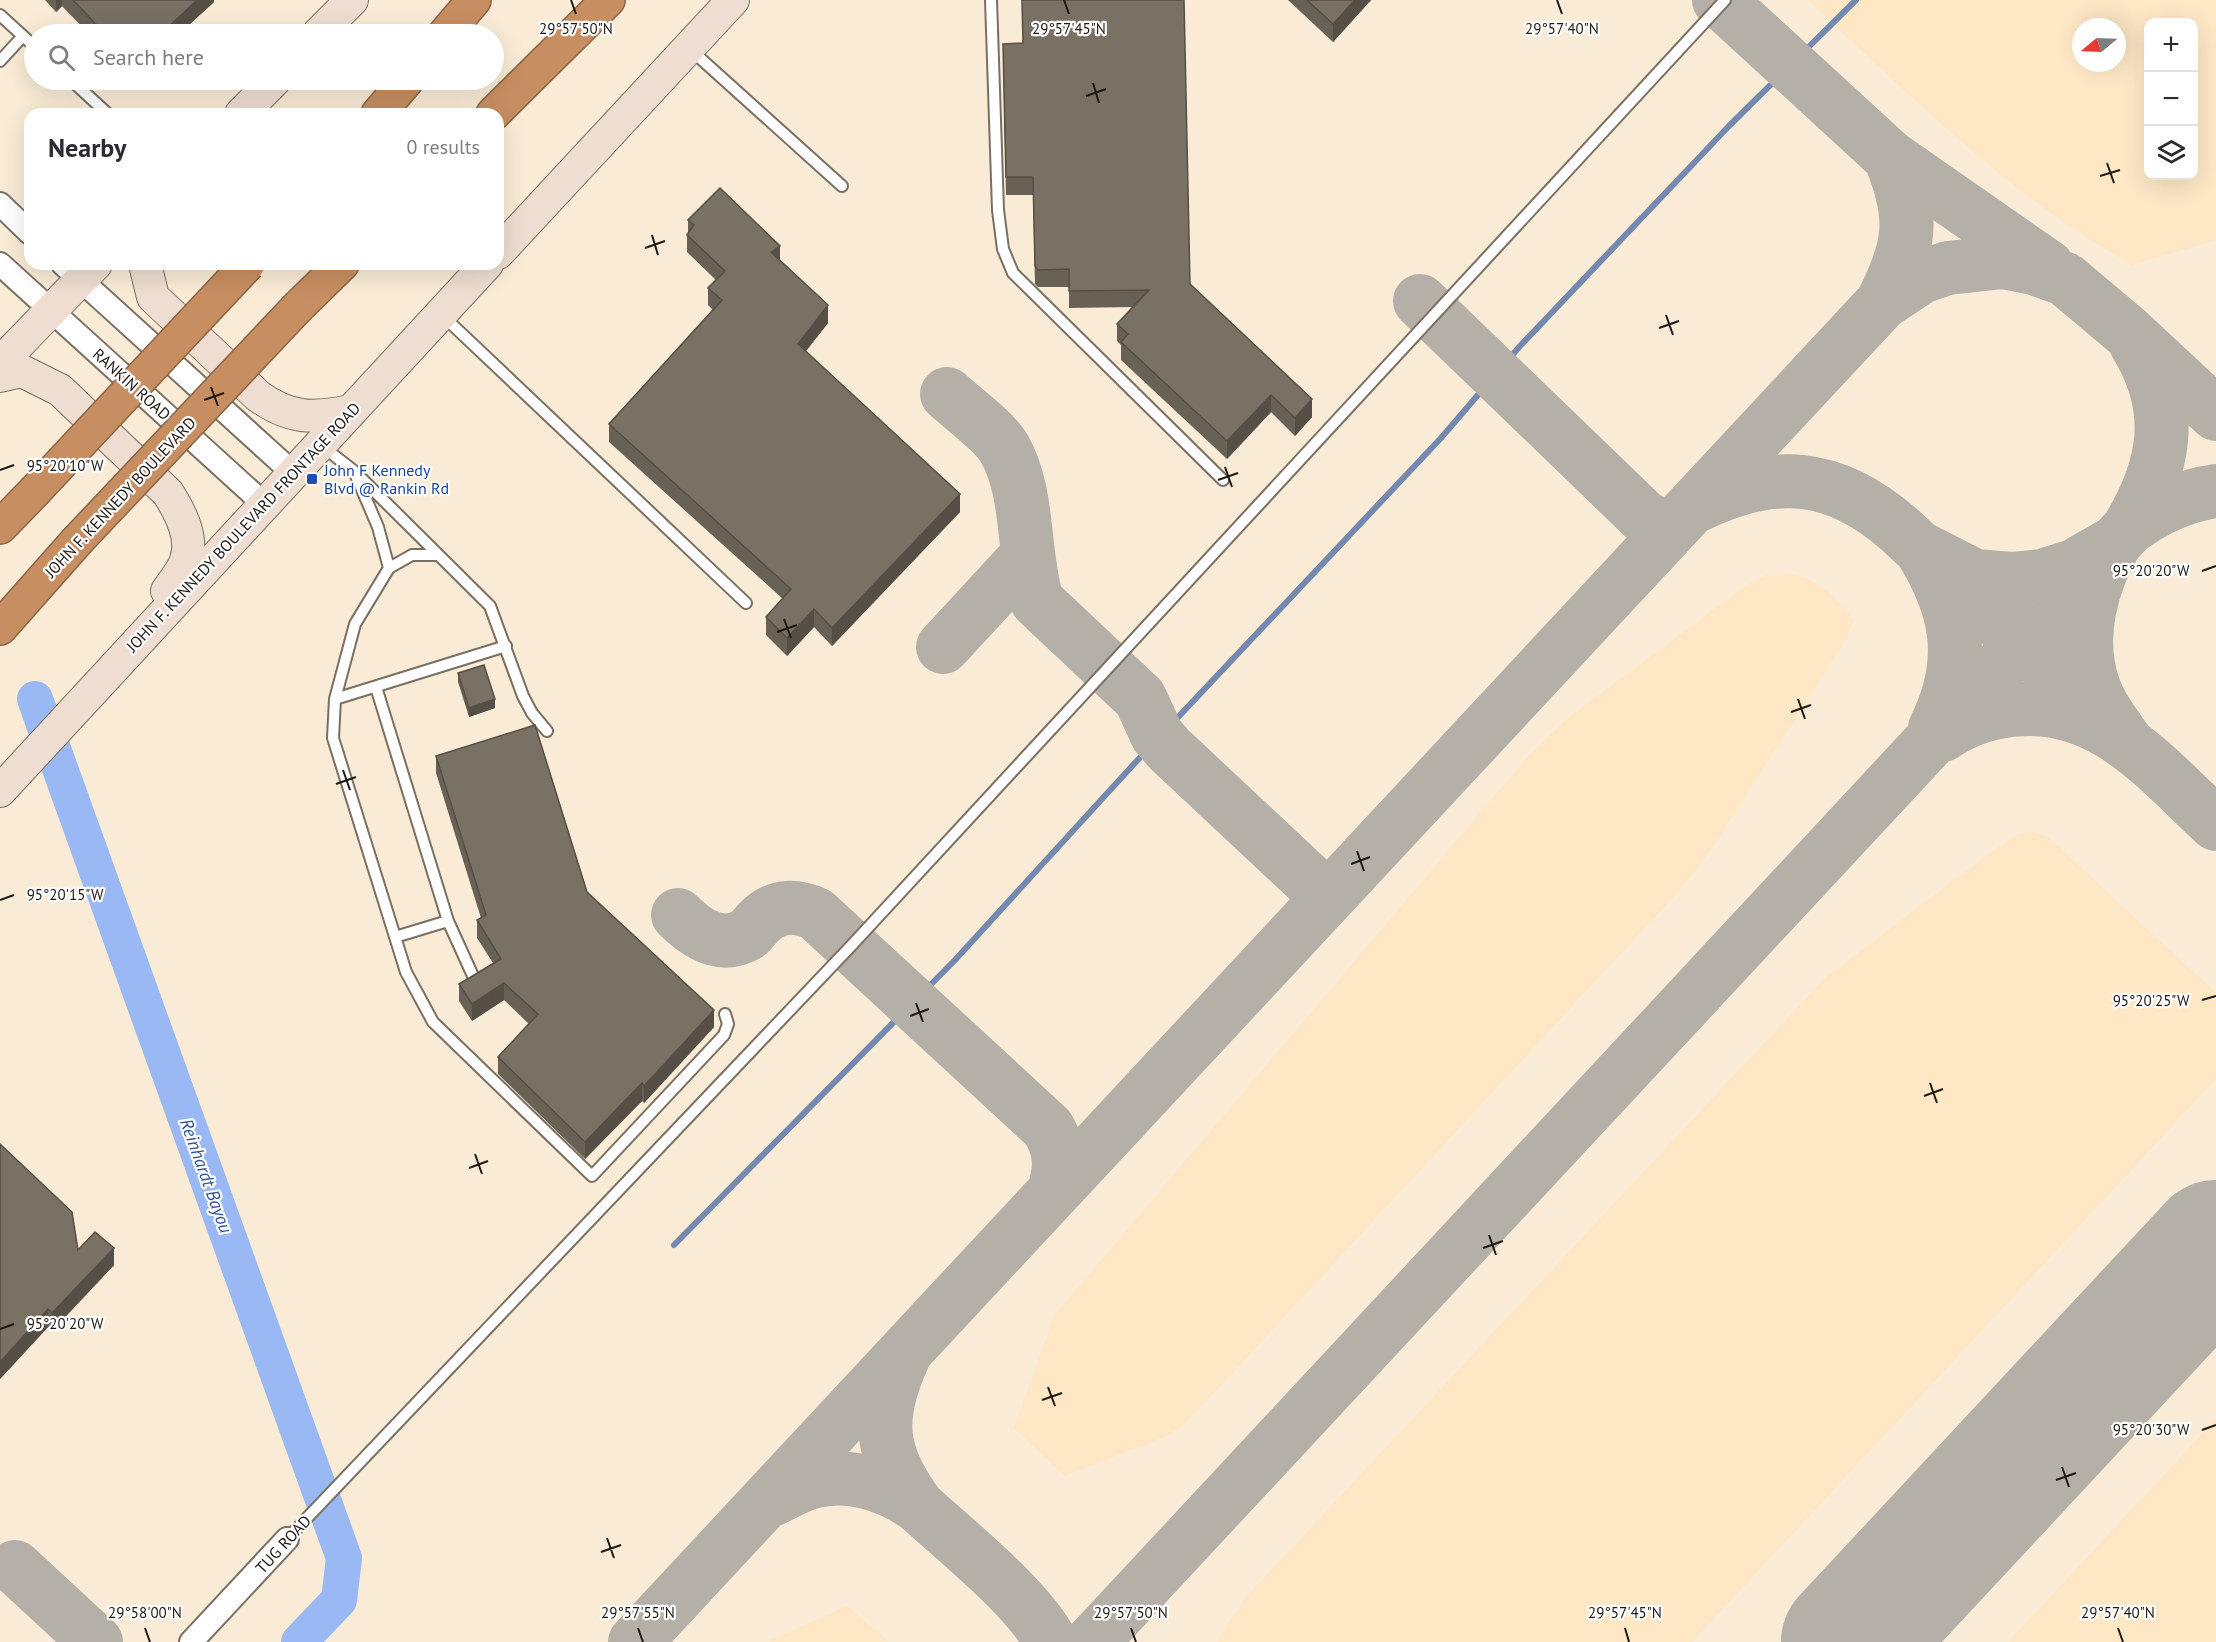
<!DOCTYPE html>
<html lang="en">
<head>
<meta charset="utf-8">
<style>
	:root { --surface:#fff; --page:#f7f7f7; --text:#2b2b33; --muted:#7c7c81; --line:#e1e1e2 }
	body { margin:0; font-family:"PT Sans",sans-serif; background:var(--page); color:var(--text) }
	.controls { position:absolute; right:18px; top:18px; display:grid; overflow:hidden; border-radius:12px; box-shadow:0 6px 24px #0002 }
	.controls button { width:54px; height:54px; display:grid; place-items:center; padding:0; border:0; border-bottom:2px solid var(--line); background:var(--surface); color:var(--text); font:30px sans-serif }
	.compass { position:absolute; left:2072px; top:18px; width:54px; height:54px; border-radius:50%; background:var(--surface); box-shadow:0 6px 24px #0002; rotate:251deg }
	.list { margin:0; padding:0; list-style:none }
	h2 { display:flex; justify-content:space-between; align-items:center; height:78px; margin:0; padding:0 24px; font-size:26px }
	h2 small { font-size:20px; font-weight:400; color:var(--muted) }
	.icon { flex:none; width:33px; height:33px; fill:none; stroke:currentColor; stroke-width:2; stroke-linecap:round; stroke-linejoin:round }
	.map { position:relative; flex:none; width:2216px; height:1642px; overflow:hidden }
	.search { position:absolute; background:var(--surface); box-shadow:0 6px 24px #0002; left:24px; top:24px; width:480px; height:66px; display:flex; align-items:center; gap:15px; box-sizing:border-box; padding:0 21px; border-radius:33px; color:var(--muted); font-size:22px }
	.panel { position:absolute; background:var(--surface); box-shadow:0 6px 24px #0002; left:24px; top:108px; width:480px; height:162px; border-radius:18px }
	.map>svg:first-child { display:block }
	.built { fill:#f9ebd5; fill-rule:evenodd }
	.green { fill:#fde7c5; fill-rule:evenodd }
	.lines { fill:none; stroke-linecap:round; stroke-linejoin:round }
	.stream { stroke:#7489b0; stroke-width:6 }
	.river { stroke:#9ab8f3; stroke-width:36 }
	.taxiway { stroke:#b4b0a8; stroke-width:54 }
	.runway { stroke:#b4b0a8; stroke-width:136 }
	.lane-casing { stroke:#797063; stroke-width:14 }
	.street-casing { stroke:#797063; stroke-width:26 }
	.secondary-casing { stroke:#797063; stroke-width:34 }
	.highway-casing { stroke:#8c6546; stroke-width:36 }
	.lane { stroke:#fff; stroke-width:10 }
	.street { stroke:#fff; stroke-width:22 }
	.secondary { stroke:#eeddd0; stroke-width:32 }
	.highway { stroke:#c78e61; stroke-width:33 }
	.highway-bridge-casing { stroke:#8c6546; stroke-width:36; stroke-linecap:butt }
	.highway-bridge { stroke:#c78e61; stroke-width:33 }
	.wall { fill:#686156 }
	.shaded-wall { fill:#554f46 }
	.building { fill:#797164; stroke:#554f46; stroke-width:1.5 }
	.ticks { fill:none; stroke:#1d1a15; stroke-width:2 }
	.transit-dot { fill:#1a4fb4; stroke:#fff; stroke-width:2 }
	.labels { text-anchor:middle; stroke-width:4.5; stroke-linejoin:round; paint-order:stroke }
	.street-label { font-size:16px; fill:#1d1a15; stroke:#fff }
	.transit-label { font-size:16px; fill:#164399; stroke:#fff; text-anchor:start }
	.water-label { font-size:18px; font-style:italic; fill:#33549a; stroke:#fff }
	.ticks-label { font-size:15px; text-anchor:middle; fill:#1d1a15; stroke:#fff; stroke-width:4.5; stroke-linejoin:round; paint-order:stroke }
</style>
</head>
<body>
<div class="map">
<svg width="2216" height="1642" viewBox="0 0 2216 1642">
	<rect width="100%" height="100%" fill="#fef8ef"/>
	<path class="built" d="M 0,0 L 2216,0 L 2216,1642 L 0,1642 ZM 2148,22 L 2194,22 L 2194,176 L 2148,176 ZM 2081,27 L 2117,27 L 2117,63 L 2081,63 ZM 34,34 L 494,34 L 494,80 L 34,80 ZM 30,114 L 498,114 L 498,264 L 30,264 Z"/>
	<path class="green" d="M 1808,0 L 2216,0 L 2216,240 L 2132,265 C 2108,250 2082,236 2059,219 C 1968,154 1889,76 1808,0 ZM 2148,22 L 2194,22 L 2194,176 L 2148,176 ZM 2081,27 L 2117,27 L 2117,63 L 2081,63 Z
		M 1784,573 C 1819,578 1833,593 1854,621 L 1843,644 L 1710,851 L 1679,891 L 1186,1423 L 1166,1436 L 1065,1476 L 1014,1428 L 1054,1316 L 1530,754 L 1568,718 L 1745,586 L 1767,575 Z
		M 2032,831 L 2048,837 L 2216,993 L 2216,1079 L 1692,1642 L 1216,1642 L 1245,1598 L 1825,978 L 1994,850 L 2017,835 Z
		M 2216,1419 L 2216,1642 L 2008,1642 Z
		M 847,1606 L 889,1642 L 767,1642 Z"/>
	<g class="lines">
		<path class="stream" d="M 674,1245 L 955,960 L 1133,765 L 1441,438 L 1520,346 L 1729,126 L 1856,0"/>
		<path class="river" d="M 35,699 L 344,1558 L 339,1600 L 299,1642"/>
		<path class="taxiway" d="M 1719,0 L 1890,157 C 1915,217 1911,246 1882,303
			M 1890,157 L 2048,267
			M 1420,301 L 1646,519 L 1664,525 L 1679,521
			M 2136,344 C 2176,409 2166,466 2128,529 C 2155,509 2182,496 2216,491
			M 947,394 C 961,407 995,432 1004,448 C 1030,493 1022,552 1037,601 L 1140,698 L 1157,735 L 1169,749 L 1310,881 C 1319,892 1318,900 1314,913
			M 1696,506 C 1774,468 1834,472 1900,530 L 2107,723
			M 943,647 L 1027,556
			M 1935,728 C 1968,662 1958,608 1920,548 L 1975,576 L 2011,579 L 2042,576 L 2074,566 L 2116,542 C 2091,583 2077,637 2093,685 C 2100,706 2114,724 2126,741
			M 1943,735 C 1963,721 1986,713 2011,710 C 2102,699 2156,769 2216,824
			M 678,915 C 697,934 720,950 748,934 C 753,930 756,924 761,920 C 777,905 796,905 816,914 L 1048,1128 C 1061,1150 1062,1169 1053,1193
			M 903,1358 C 876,1418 879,1453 918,1506
			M 769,1501 C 783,1495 797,1486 812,1482 C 849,1472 888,1485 918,1506 C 957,1542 1027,1597 1051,1642
			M 15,1567 L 96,1642
			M 635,1642 L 1882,303 L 1921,277 L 1948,268 L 2003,262 L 2034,268 L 2065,279 L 2128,332 L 2216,414
			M 1092,1642 L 2128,529"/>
		<path class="runway" d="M 1849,1642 L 2216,1248"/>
		<defs>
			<path id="lane" d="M 991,0 L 998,210 L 1003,249 L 1013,273 L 1223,480
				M 0,15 L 34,46
				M 691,50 L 842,186
				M 0,61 L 23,36
				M 71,80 L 108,114
				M 443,316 L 746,603
				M 322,446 L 354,471 L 378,527 L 389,568 L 355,624 L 335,699 L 333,738 L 406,972 L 433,1022 L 592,1176 L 724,1035 L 728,1024 L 725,1014
				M 358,475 L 490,606 L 523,696 L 532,713 L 547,731
				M 389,568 L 412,555 L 438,555
				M 376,687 L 448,921 L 473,976
				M 335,699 L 506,646
				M 395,937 L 448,921
				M 287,1539 L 851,946 L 1725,0"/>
			<path id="street" d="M 0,204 L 30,233
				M 0,264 L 264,504
				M 63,264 L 293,473
				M 191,1642 L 287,1539"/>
			<path id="secondary" d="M 318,34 L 352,0
				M 241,114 L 275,80
				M 498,253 L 733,0
				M 145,264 L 153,297 L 258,396 C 290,419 313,419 350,411
				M 0,363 L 96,264
				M 0,376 L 22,371 L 60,390 L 168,493 C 180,512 195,539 185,563 C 181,573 173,582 167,591
				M 0,791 L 487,264"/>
			<path id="highway" d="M 445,34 L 474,0
				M 378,114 L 407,80
				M 493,114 L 608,0
				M 297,308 L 342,264
				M 0,527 L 34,492
				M 0,628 L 77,541"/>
		</defs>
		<use href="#lane" class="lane-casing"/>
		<use href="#street" class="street-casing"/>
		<use href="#secondary" class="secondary-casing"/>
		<use href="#highway" class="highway-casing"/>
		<use href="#lane" class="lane"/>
		<use href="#street" class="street"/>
		<use href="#secondary" class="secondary"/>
		<use href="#highway" class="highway"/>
		<defs>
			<path id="highway-bridge" d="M 34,492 L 248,264
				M 77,541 L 297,308"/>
		</defs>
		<use href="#highway-bridge" class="highway-bridge-casing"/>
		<use href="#highway-bridge" class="highway-bridge"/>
	</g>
	<path class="wall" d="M 45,0 L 214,0 L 214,2 L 179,34 L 89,34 L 62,6 L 56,12 Z
		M 1288,0 L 1371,0 L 1333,42 Z
		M 1003,61 L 1190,284 L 1312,417 L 1295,436 L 1271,412 L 1227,459 L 1121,360 L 1121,345 L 1117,341 L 1117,324 L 1132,307 L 1069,308 L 1069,287 L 1038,287 L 1035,284 L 1033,195 L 1006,195 Z
		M 688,220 L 780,260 L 828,323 L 806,351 L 960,512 L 832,646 L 814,627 L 787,656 L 766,635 L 766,617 L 783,599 L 609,442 L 609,424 L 713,310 L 708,305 L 708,288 L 716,280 L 687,252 L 687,235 L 688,232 Z
		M 458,673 L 495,708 L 469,717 L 458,682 Z
		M 436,756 L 587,892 L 714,1027 L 644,1103 L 642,1101 L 585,1159 L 498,1074 L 498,1057 L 529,1024 L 504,1000 L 472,1021 L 459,1001 L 459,984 L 493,963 L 477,938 L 477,920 L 481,918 L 436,773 Z
		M 78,1250 L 114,1265 L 52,1331 L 48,1327 L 0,1379 Z"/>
	<path class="shaded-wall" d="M 56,0 L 62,0 L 62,6 L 56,12 Z
		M 197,0 L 214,0 L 214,2 L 179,34 L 161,34 Z
		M 1355,0 L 1371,0 L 1333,42 L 1333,24 Z
		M 780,246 L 780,263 L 771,252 Z
		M 828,305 L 828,323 L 798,361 L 798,344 Z
		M 1271,395 L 1271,412 L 1227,459 L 1227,441 Z
		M 1312,399 L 1312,417 L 1295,436 L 1295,418 Z
		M 960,494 L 960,512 L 832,646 L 832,628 Z
		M 814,609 L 814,627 L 787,656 L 787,638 Z
		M 495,699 L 495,708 L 469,717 L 469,708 Z
		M 504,983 L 504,1000 L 472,1021 L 472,1004 Z
		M 714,1010 L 714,1027 L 644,1103 L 644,1086 Z
		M 642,1083 L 642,1101 L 585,1159 L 585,1142 Z
		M 114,1248 L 114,1265 L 52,1331 L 52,1313 Z
		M 48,1309 L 48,1327 L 0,1379 L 0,1362 Z"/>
	<path class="building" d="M 73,0 L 197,0 L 161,34 L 105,34 Z
		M 1022,0 L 1184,0 L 1190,284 L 1312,399 L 1295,418 L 1271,395 L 1227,441 L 1121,342 L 1128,334 L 1117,324 L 1149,290 L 1069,291 L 1069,269 L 1038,270 L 1035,266 L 1033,177 L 1006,177 L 1003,44 L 1023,43 Z
		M 1307,0 L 1355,0 L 1333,24 Z
		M 720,188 L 780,246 L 771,252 L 828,305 L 798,344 L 960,494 L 832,628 L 814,609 L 787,638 L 766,617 L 791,589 L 609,424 L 722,300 L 708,288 L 725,271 L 687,235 L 694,225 L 688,220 Z
		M 484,665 L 495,699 L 469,708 L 458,673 Z
		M 535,725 L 587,892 L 714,1010 L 644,1086 L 642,1083 L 585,1142 L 498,1057 L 538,1014 L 504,983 L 472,1004 L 459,984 L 501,959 L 477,920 L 486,915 L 436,756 Z
		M 0,1144 L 72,1212 L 78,1250 L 95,1232 L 114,1248 L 52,1313 L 48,1309 L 0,1362 Z"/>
	<path class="ticks" d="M 571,0 L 576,14M 1064,0 L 1069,14M 1557,0 L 1562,14M 1093,83 L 1099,103M 1086,96 L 1106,89M 2107,163 L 2114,183M 2100,176 L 2120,170M 652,235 L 658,255M 645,248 L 665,241M 1666,315 L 1673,335M 1659,328 L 1679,321M 211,387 L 218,406M 204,400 L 224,393M 1225,467 L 1232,487M 0,470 L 14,465M 1218,480 L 1238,473M 2202,571 L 2216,566M 784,619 L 791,638M 777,632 L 797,625M 1798,699 L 1805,719M 1791,712 L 1811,705M 343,770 L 350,790M 336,784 L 356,777M 1357,851 L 1364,871M 1351,864 L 1370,857M 0,900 L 14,895M 2202,1000 L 2216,996M 916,1003 L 923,1022M 910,1016 L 929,1009M 1930,1083 L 1937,1103M 1924,1096 L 1943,1089M 475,1154 L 482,1174M 469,1168 L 488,1161M 1489,1235 L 1496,1255M 1483,1248 L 1503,1241M 0,1329 L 14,1324M 1048,1387 L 1055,1406M 1042,1400 L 1062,1393M 2202,1430 L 2216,1425M 2062,1467 L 2069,1487M 2056,1480 L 2076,1473M 607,1538 L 614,1558M 601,1552 L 621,1545M 145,1628 L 150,1642M 638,1628 L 643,1642M 1131,1628 L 1136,1642M 1625,1628 L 1629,1642M 2118,1628 L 2123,1642"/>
	<rect class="transit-dot" x="306" y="473" width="12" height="12" rx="3"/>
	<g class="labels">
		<g class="street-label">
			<text transform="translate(132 384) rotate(42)" y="6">RANKIN ROAD</text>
			<text transform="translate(120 497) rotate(-47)" y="6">JOHN F. KENNEDY BOULEVARD</text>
			<text transform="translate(243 527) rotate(-47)" y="6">JOHN F. KENNEDY BOULEVARD FRONTAGE ROAD</text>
			<text transform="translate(283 1544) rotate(-47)" y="6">TUG ROAD</text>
		</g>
		<g class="transit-label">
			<text x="324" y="476">John F Kennedy<tspan x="324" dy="18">Blvd @ Rankin Rd</tspan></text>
		</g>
		<g class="water-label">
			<text transform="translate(206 1176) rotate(70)" y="6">Reinhardt Bayou</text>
		</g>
	</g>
	<g class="ticks-label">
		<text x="576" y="34">29°57'50"N</text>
		<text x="1069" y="34">29°57'45"N</text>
		<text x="1562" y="34">29°57'40"N</text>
		<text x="65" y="471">95°20'10"W</text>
		<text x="2151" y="576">95°20'20"W</text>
		<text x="65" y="900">95°20'15"W</text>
		<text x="2151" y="1006">95°20'25"W</text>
		<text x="65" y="1329">95°20'20"W</text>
		<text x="2151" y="1435">95°20'30"W</text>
		<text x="145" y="1618">29°58'00"N</text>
		<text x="638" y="1618">29°57'55"N</text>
		<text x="1131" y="1618">29°57'50"N</text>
		<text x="1625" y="1618">29°57'45"N</text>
		<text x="2118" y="1618">29°57'40"N</text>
	</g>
</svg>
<div class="controls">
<button>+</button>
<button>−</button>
<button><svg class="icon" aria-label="layers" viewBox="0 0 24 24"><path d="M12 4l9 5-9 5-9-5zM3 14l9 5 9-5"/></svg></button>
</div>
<svg class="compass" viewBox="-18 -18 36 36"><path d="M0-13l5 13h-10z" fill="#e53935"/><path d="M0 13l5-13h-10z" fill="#7c7c81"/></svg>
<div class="search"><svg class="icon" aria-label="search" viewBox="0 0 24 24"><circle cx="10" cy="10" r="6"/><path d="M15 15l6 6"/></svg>Search here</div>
<section class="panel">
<h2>Nearby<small>0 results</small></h2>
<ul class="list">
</ul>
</section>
</div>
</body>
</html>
